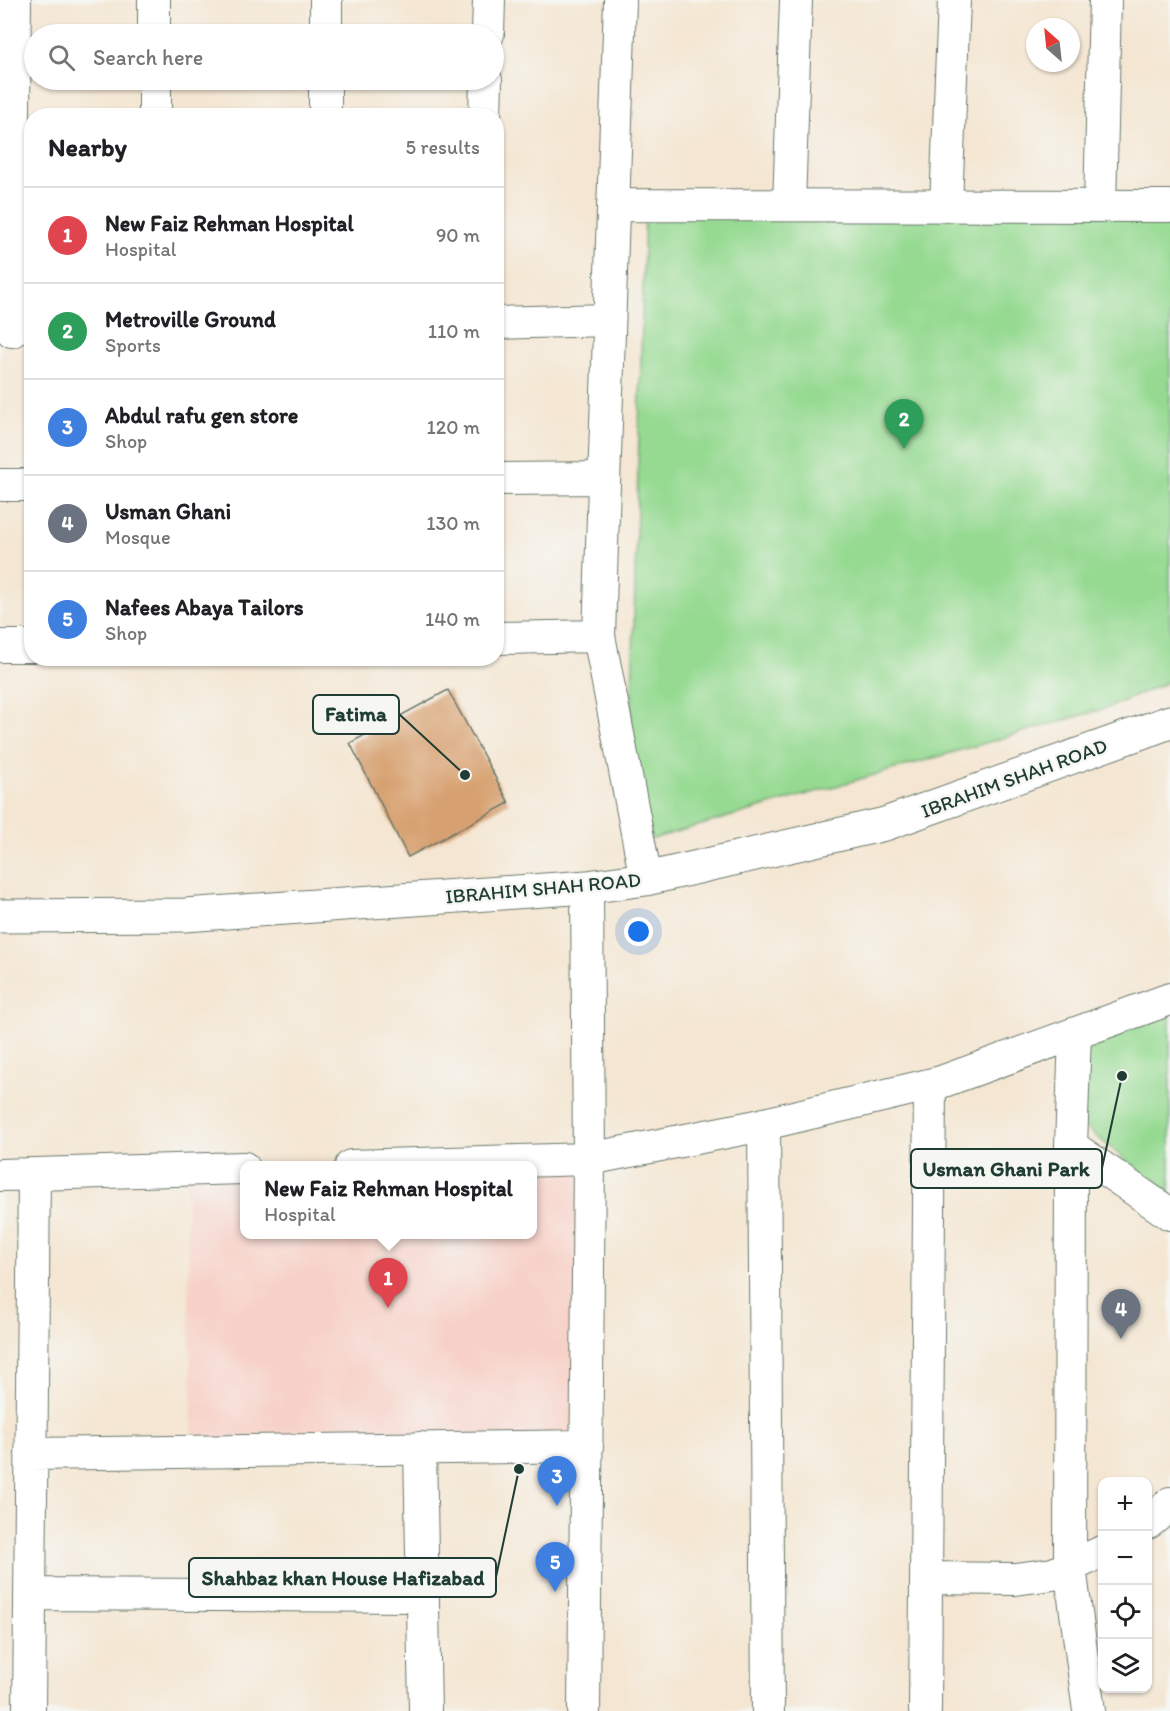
<!DOCTYPE html>
<html lang="en">
<head>
<meta charset="utf-8">
<style>
	:root { --surface:#fff; --page:#f2f2f2; --text:#202124; --muted:#757577; --line:#e0e0e0; --accent:#db2777 }
	body { margin:0; font-family:Itim,sans-serif; background:var(--page); color:var(--text) }
	.controls { position:absolute; right:18px; bottom:18px; display:grid; overflow:hidden; border-radius:12px; box-shadow:0 2px 4px #0004 }
	.controls button { width:54px; height:54px; display:grid; place-items:center; padding:0; border:0; border-bottom:2px solid var(--line); background:var(--surface); color:var(--text); font:30px sans-serif }
	.compass { position:absolute; left:1026px; top:18px; width:54px; height:54px; border-radius:50%; background:var(--surface); box-shadow:0 2px 4px #0004; rotate:333deg }
	.you { position:absolute; left:639px; top:932px; width:21px; height:21px; margin:-15px; border:4px solid #fff; border-radius:50%; background:#1a73e8; box-shadow:0 0 0 9px #1a73e833 }
	.badge { display:grid; place-items:center; width:39px; height:39px; border-radius:50%; background:var(--accent); color:#fff; font-size:20px; font-weight:700 }
	.pin { position:absolute; translate:-50% -50px; filter:drop-shadow(0 2px 3px #0008) }
	.pin::after { content:''; position:absolute; top:32px; width:21px; height:18px; background:inherit; clip-path:polygon(0 0,100% 0,50% 100%) }
	.popup { position:absolute; left:240px; top:1161px; width:297px; height:78px; box-sizing:border-box; display:grid; place-content:center; border-radius:12px; background:var(--surface); filter:drop-shadow(0 2px 4px #0005); font-size:20px; white-space:nowrap; color:var(--muted) }
	.popup b { font-size:22px; color:var(--text) }
	.popup::after { content:''; position:absolute; left:50%; top:100%; margin-left:-12px; border:12px solid transparent; border-top-color:var(--surface) }
	.list { margin:0; padding:0; list-style:none }
	h2 { display:flex; justify-content:space-between; align-items:center; height:78px; margin:0; padding:0 24px; font-size:26px }
	h2 small { font-size:20px; font-weight:400; color:var(--muted) }
	.list li { display:grid; grid-template-columns:39px 1fr auto; gap:18px; align-items:center; box-sizing:border-box; height:96px; padding:0 24px; border-top:2px solid var(--line) }
	.list b { display:block; font-size:22px; white-space:nowrap }
	.list p { margin:0; font-size:20px; white-space:nowrap; color:var(--muted) }
	.list em { font-size:20px; font-style:normal; color:var(--muted) }
	.icon { flex:none; width:33px; height:33px; fill:none; stroke:currentColor; stroke-width:2; stroke-linecap:round; stroke-linejoin:round }
	.map { position:relative; flex:none; width:1170px; height:1711px; overflow:hidden }
	.search { position:absolute; background:var(--surface); box-shadow:0 2px 4px #0004; left:24px; top:24px; width:480px; height:66px; display:flex; align-items:center; gap:15px; box-sizing:border-box; padding:0 21px; border-radius:33px; color:var(--muted); font-size:22px }
	.panel { position:absolute; background:var(--surface); box-shadow:0 2px 4px #0004; left:24px; top:108px; width:480px; height:558px; border-radius:24px }
	.map>svg:first-child { display:block }
	.built { fill:#f7d1c7 }
	.green { fill:#96da92; stroke:#5a8c63; stroke-width:1.5 }
	.building { fill:#d7a070 }
	.lines { fill:none; stroke-linecap:round; stroke-linejoin:round }
	.minor-casing { stroke:#6a786b; stroke-width:34 }
	.tertiary-casing { stroke:#6a786b; stroke-width:35 }
	.minor { stroke:#fff; stroke-width:32 }
	.tertiary { stroke:#fff; stroke-width:33 }
	.labels { text-anchor:middle; stroke-width:5; stroke-linejoin:round; paint-order:stroke }
	.street-label { font-size:20px; fill:#1f3d34; stroke:#f6f6f2 }
	.leader { fill:none; stroke:#1f3d34; stroke-width:2 }
	.callout-dot { fill:#1f3d34; stroke:#f6f6f2; stroke-width:2 }
	.callout { fill:#f6f6f2; stroke:#1f3d34; stroke-width:2 }
	.callout-label { font-size:21px; text-anchor:middle; font-weight:bold; fill:#1f3d34 }
</style>
</head>
<body>
<div class="map">
<svg width="1170" height="1711" viewBox="0 0 1170 1711">
	<rect width="100%" height="100%" fill="#f6f6f2"/>
	<filter id="ink" filterUnits="userSpaceOnUse"><feTurbulence type="fractalNoise" baseFrequency=".0167" numOctaves="2"/><feDisplacementMap in="SourceGraphic" scale="12" xChannelSelector="R" yChannelSelector="G"/><feConvolveMatrix kernelMatrix="1 2 1 2 8 2 1 2 1" color-interpolation-filters="sRGB"/></filter>
	<filter id="wash" filterUnits="userSpaceOnUse"><feTurbulence type="fractalNoise" baseFrequency=".008" numOctaves="4" result="noise"/><feDisplacementMap in="SourceGraphic" scale="24" xChannelSelector="R" yChannelSelector="G"/><feGaussianBlur stdDeviation="1.35" result="paint"/><feColorMatrix in="noise" values="0 0 0 0 0 0 0 0 0 0 0 0 0 0 0 0 0 1.4 0 .05"/><feComposite in="paint" operator="in"/></filter>
	<g filter="url(#wash)">
		<rect width="100%" height="100%" fill="#f4e6d2"/>
		<path class="built" d="M 589,1159 L 587,1446 L 193,1452 L 186,1170 L 244,1168 L 244,1234 L 532,1234 L 532,1166 Z"/>
		<path class="green" d="M 645,207 L 1170,216 L 1170,681 L 1110,707 L 628,846 Z
			M 1170,999 L 1170,1196 L 1074,1118 L 1075,1034 Z"/>
		<g id="blocks">
			<path class="building" d="M 448,690 L 509,803 L 408,857 L 350,743 Z"/>
		</g>
	</g>
	<g filter="url(#ink)">
		<use href="#blocks" fill-opacity="0" stroke="#6a786b" stroke-width="1.5"/>
		<g class="lines">
			<defs>
				<path id="minor" d="M 154,0 L 154,34
					M 620,0 L 599,636 L 646,879
					M 326,34 L 326,0
					M 488,34 L 489,0
					M 155,80 L 155,116
					M 325,116 L 325,80
					M 485,116 L 486,80
					M 613,205 L 1170,206
					M 789,205 L 796,0
					M 946,206 L 954,0
					M 1100,206 L 1105,0
					M 496,323 L 609,320
					M 12,331 L 15,0
					M 496,479 L 604,478
					M 0,485 L 32,485
					M 496,638 L 599,636
					M 0,646 L 32,646
					M 1075,1034 L 1071,1146 L 1070,1567 L 1089,1711
					M 764,1124 L 768,1711
					M 1071,1146 L 1170,1214
					M 351,1166 L 589,1159 L 752,1127 L 941,1082 L 1170,999
					M 0,1175 L 244,1168
					M 420,1448 L 425,1711
					M 31,1454 L 587,1446
					M 1148,1523 L 1162,1512 L 1170,1503
					M 926,1578 L 1015,1579 L 1053,1574 L 1102,1552
					M 30,1594 L 423,1596
					M 29,1711 L 34,1174
					M 584,1711 L 589,1159 L 587,887
					M 925,1711 L 930,1085"/>
				<path id="tertiary" d="M 0,916 L 185,915 L 587,887 L 646,879 L 885,824 L 1170,722"/>
			</defs>
			<use href="#minor" class="minor-casing"/>
			<use href="#tertiary" class="tertiary-casing"/>
			<use href="#minor" class="minor"/>
			<use href="#tertiary" class="tertiary"/>
		</g>
	</g>
	<g class="labels">
		<g class="street-label">
			<text transform="translate(1014 778) rotate(-20)" y="7">IBRAHIM SHAH ROAD</text>
			<text transform="translate(543 888) rotate(-5)" y="7">IBRAHIM SHAH ROAD</text>
		</g>
	</g>
	<path class="leader" d="M465 775L399 714M1122 1076L1102 1168M519 1469L496 1577"/>
	<g class="callout-dot">
		<circle cx="465" cy="775" r="6"/>
		<circle cx="1122" cy="1076" r="6"/>
		<circle cx="519" cy="1469" r="6"/>
	</g>
	<g class="callout">
		<rect x="313" y="695" width="86" height="39" rx="6"/>
		<rect x="911" y="1149" width="191" height="39" rx="6"/>
		<rect x="189" y="1558" width="307" height="39" rx="6"/>
	</g>
	<g class="callout-label">
		<text x="356" y="721">Fatima</text>
		<text x="1006" y="1176">Usman Ghani Park</text>
		<text x="343" y="1585">Shahbaz khan House Hafizabad</text>
	</g>
</svg>
<div class="controls">
<button>+</button>
<button>−</button>
<button><svg class="icon" aria-label="locate" viewBox="0 0 24 24"><circle cx="12" cy="12" r="6"/><path d="M12 2v4M12 18v4M2 12h4M18 12h4"/></svg></button>
<button><svg class="icon" aria-label="layers" viewBox="0 0 24 24"><path d="M12 4l9 5-9 5-9-5zM3 14l9 5 9-5"/></svg></button>
</div>
<svg class="compass" viewBox="-18 -18 36 36"><path d="M0-13l5 13h-10z" fill="#e53935"/><path d="M0 13l5-13h-10z" fill="#757577"/></svg>
<div class="you"></div>
<div class="pin badge" style="left:388px;top:1308px;background:#e0444e">1</div>
<div class="popup"><b>New Faiz Rehman Hospital</b>Hospital</div>
<div class="pin badge" style="left:904px;top:449px;background:#2e9e5b">2</div>
<div class="pin badge" style="left:557px;top:1506px;background:#3f7fe0">3</div>
<div class="pin badge" style="left:1121px;top:1339px;background:#6b7280">4</div>
<div class="pin badge" style="left:555px;top:1592px;background:#3f7fe0">5</div>
<div class="search"><svg class="icon" aria-label="search" viewBox="0 0 24 24"><circle cx="10" cy="10" r="6"/><path d="M15 15l6 6"/></svg>Search here</div>
<section class="panel">
<h2>Nearby<small>5 results</small></h2>
<ul class="list">
<li><span class="badge" style="background:#e0444e">1</span><div><b>New Faiz Rehman Hospital</b><p>Hospital</p></div><em>90 m</em></li>
<li><span class="badge" style="background:#2e9e5b">2</span><div><b>Metroville Ground</b><p>Sports</p></div><em>110 m</em></li>
<li><span class="badge" style="background:#3f7fe0">3</span><div><b>Abdul rafu gen store</b><p>Shop</p></div><em>120 m</em></li>
<li><span class="badge" style="background:#6b7280">4</span><div><b>Usman Ghani</b><p>Mosque</p></div><em>130 m</em></li>
<li><span class="badge" style="background:#3f7fe0">5</span><div><b>Nafees Abaya Tailors</b><p>Shop</p></div><em>140 m</em></li>
</ul>
</section>
</div>
</body>
</html>
